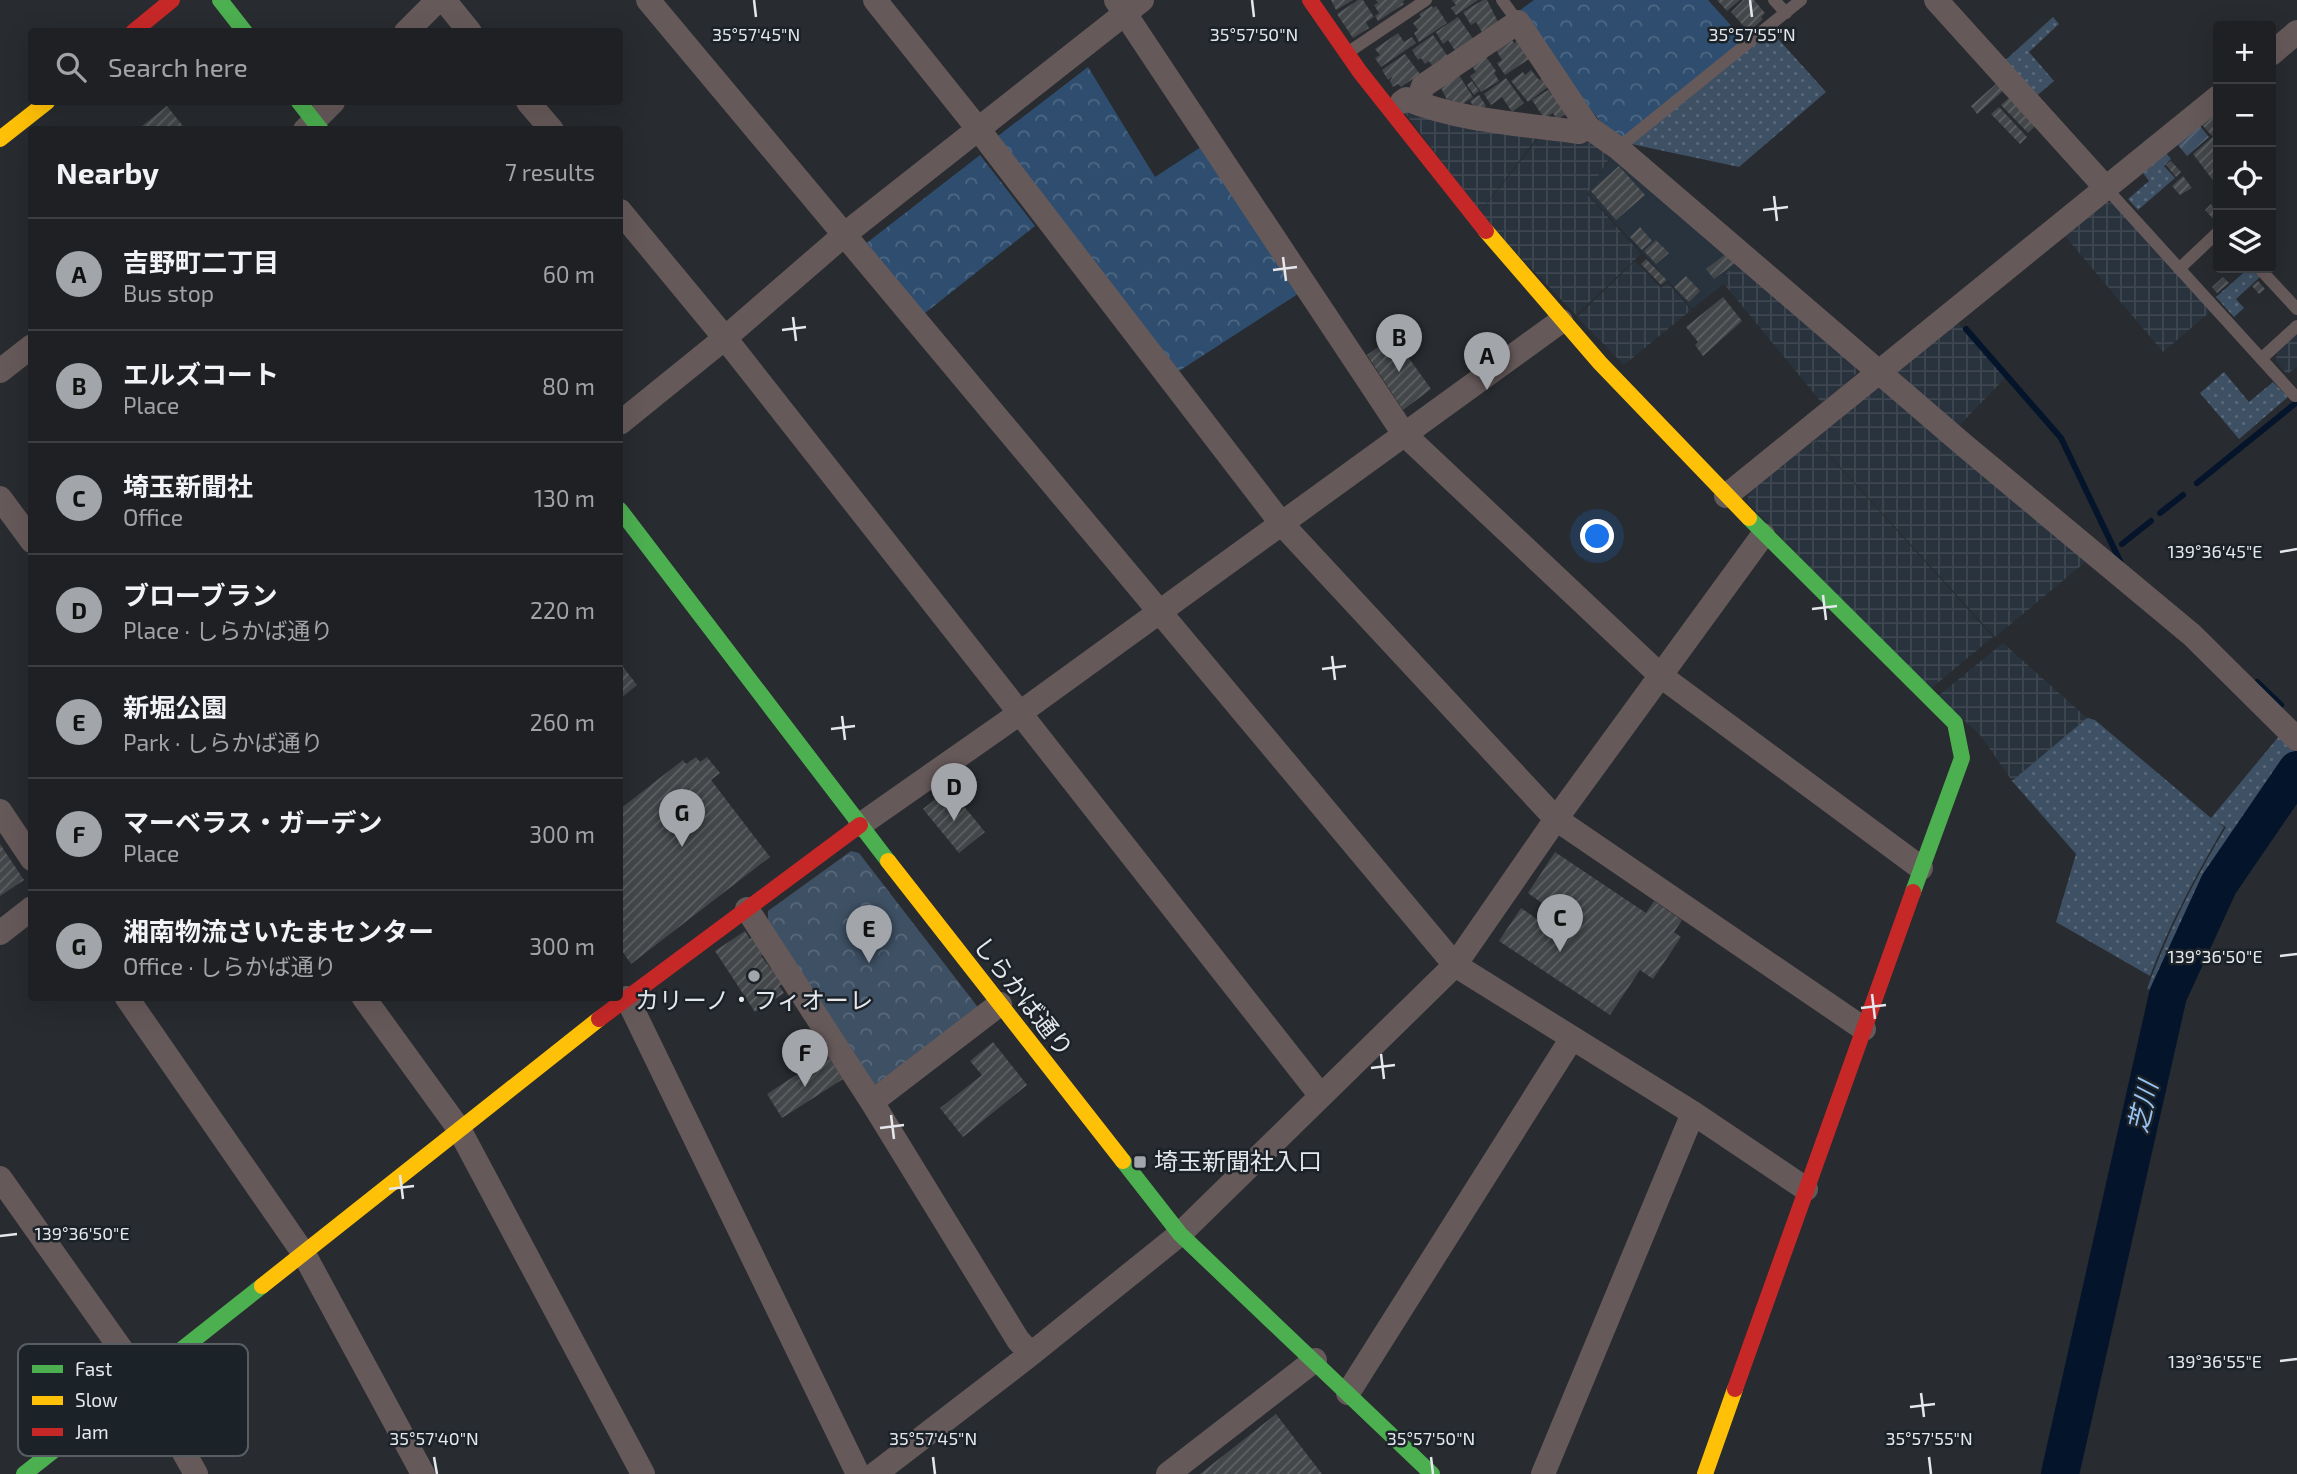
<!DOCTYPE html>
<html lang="en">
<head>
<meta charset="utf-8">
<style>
	:root { --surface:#1e2023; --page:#26282b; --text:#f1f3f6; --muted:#a1a3a6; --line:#3c3e41; --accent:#a2a6aa }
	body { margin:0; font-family:"Exo 2","Noto Sans JP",sans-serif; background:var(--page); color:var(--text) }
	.controls { position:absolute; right:21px; top:21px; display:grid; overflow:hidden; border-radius:7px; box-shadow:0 7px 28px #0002 }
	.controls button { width:63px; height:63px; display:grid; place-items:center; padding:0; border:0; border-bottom:2px solid var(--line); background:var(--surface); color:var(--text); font:35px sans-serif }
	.you { position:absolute; left:1598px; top:537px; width:24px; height:24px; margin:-18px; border:5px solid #fff; border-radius:50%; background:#1a73e8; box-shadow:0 0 0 10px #1a73e833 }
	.badge { display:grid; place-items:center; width:46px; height:46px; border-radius:50%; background:var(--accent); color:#111; font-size:23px; font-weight:700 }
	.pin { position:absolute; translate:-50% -58px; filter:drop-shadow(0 2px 4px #0008) }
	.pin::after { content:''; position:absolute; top:37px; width:24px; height:21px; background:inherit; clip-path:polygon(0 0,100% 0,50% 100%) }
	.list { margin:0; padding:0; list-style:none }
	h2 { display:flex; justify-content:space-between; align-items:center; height:91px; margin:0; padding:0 28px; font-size:30px }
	h2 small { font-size:23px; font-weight:400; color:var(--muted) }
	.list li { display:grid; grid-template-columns:46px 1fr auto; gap:21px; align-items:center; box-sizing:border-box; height:112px; padding:0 28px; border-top:2px solid var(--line) }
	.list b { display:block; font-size:26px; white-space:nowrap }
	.list p { margin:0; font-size:23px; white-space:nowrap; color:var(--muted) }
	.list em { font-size:23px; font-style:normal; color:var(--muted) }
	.icon { flex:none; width:38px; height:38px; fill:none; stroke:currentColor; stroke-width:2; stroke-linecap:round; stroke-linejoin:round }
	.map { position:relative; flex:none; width:2297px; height:1474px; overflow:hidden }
	.search { position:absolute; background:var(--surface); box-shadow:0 7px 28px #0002; left:28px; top:28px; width:595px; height:77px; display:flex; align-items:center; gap:18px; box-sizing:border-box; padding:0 24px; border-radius:7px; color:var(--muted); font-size:26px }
	.panel { position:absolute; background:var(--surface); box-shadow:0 7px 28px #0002; left:28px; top:126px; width:595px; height:875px; border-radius:7px }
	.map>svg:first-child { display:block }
	.built { fill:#29333d }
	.industrial { fill:url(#industrial-grid) }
	.grass { fill:url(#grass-dots) }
	.forest { fill:url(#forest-crowns) }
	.park { fill:url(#park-crowns) }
	.garden { fill:url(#garden-furrows) }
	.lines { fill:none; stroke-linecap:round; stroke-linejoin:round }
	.stream { stroke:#04142b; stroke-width:6 }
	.river { stroke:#04142b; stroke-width:38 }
	.building { fill:url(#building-hatch) }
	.lane { stroke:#66595a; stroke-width:12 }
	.street { stroke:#66595a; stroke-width:24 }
	.fast { stroke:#4caf50; stroke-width:16 }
	.slow { stroke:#ffc107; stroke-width:16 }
	.jam { stroke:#c62828; stroke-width:16 }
	.ticks { fill:none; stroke:#e4e8ed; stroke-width:2.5 }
	.poi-dot { fill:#a2a6aa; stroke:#1b2228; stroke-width:2.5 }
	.labels { text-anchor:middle; stroke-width:5; stroke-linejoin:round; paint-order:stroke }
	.street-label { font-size:24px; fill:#e4e8ed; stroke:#1b2228 }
	.poi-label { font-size:24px; fill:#e4e8ed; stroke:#1b2228 }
	.water-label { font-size:26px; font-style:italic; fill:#97c3f4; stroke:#1b2228 }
	.key { fill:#1b2228; stroke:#575d63; stroke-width:2 }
	.key-label { font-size:19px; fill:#e4e8ed }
	.ticks-label { font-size:18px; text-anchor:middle; fill:#e4e8ed; stroke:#1b2228; stroke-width:5; stroke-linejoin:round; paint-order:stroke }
</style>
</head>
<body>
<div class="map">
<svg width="2297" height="1474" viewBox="0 0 2297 1474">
	<defs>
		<pattern id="industrial-grid" width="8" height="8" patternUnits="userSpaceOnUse" patternTransform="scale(1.75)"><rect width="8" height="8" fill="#29333d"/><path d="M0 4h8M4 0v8" fill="none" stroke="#3e4750"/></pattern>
		<pattern id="grass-dots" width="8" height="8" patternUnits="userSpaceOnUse" patternTransform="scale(1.75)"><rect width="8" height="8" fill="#3e5064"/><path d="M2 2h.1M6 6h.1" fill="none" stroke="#5a697a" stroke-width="1.8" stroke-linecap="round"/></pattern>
		<pattern id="forest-crowns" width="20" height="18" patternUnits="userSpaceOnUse" patternTransform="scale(1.75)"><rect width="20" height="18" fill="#2f4e6f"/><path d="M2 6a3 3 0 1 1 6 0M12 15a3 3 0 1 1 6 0" fill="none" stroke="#4d6884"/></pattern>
		<pattern id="park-crowns" width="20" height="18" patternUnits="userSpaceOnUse" patternTransform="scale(1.75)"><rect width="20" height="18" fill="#3e5064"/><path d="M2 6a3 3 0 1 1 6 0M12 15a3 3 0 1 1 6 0" fill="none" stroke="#5a697a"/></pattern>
		<pattern id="garden-furrows" width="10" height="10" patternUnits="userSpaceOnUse" patternTransform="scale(1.75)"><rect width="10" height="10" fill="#3e5064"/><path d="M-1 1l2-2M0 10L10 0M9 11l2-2" fill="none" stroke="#5a697a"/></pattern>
		<pattern id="building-hatch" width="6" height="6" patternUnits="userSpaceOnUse" patternTransform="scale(1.75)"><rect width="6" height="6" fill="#44474a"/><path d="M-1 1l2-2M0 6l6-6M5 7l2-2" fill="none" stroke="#5f6264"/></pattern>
	</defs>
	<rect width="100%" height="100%" fill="#282b2f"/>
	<path class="built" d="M 1614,153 L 1743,259 L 1720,279 L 1724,284 L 1692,309 L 1657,268 L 1587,193 Z"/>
	<path class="industrial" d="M 1402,109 L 1540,134 L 1480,212 Z
		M 1542,134 L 1592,143 L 1612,154 L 1587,194 L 1641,254 L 1576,315 L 1479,214 Z
		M 2106,202 L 2114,204 L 2211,311 L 2163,352 L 2064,235 Z
		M 1743,259 L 1854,364 L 1857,373 L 1822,403 L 1720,279 Z
		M 1635,261 L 1661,288 L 1667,282 L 1691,310 L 1624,365 L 1577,317 Z
		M 1958,323 L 2005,378 L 1956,429 L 1898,377 L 1898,370 Z
		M 2297,335 L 2297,367 L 2287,374 L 2276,361 L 2277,351 Z
		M 1876,388 L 1887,388 L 2089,559 L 1995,637 L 1815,439 Z
		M 1815,440 L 1993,637 L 1929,690 L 1748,503 L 1748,492 Z
		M 2003,643 L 2087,718 L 2012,781 L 1981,736 L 1938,696 Z"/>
	<path class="grass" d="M 2053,17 L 2059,24 L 2029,52 L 2054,81 L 2033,99 L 2001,64 Z
		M 1771,31 L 1826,92 L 1739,167 L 1631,144 Z
		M 2166,153 L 2171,159 L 2164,166 L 2175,178 L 2138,210 L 2128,199 L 2149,181 L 2143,173 Z
		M 2249,268 L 2260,277 L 2236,299 L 2244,308 L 2234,317 L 2216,297 Z
		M 2224,372 L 2249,402 L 2273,382 L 2288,397 L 2239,439 L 2200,393 Z
		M 2087,718 L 2095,720 L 2211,818 L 2280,735 L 2297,728 L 2297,763 L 2247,830 L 2216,877 L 2179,948 L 2164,992 L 2147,989 C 2169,929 2194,881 2226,827 L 2216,822 L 2224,827 C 2196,875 2170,923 2150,976 L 2056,922 L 2076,854 L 2012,781 Z"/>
	<path class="forest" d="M 1534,0 L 1708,0 L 1744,40 L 1622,139 L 1614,138 L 1581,98 L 1519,11 Z
		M 1088,67 L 1155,177 L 1201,147 L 1298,294 L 1179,371 L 994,139 Z
		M 980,155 L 1035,226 L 920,317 L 864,245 Z"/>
	<path class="park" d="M 851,851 L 859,853 L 977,1006 L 977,1016 L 871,1087 L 768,921 L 768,911 Z"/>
	<path class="garden" d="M 2200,126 L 2209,137 L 2187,156 L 2178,145 Z"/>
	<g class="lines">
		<path class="stream" d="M 1966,329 L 2061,438 L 2121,563
			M 2197,483 L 2297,402
			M 2160,513 L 2183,495
			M 2122,544 L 2151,521
			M 2257,682 L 2281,705"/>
		<path class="river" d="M 2060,1474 L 2168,995 L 2219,884 L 2297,770"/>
	</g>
	<path class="building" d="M 1331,0 L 1353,0 L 1336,10 Z
		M 1358,0 L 1363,0 L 1374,17 L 1366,22 L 1369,28 L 1353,38 L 1337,14 Z
		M 1376,0 L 1405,0 L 1402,2 L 1404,4 L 1378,21 L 1375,16 L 1379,13 L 1374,5 L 1378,3 Z
		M 1452,0 L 1478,0 L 1456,15 L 1451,8 L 1456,5 Z
		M 1483,0 L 1487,0 L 1498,22 L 1482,32 L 1476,22 L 1471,25 L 1463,12 Z
		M 1717,0 L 1740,0 L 1727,11 Z
		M 1743,0 L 1754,0 L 1765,13 L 1761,17 L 1763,19 L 1749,32 L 1731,12 Z
		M 1432,6 L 1433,8 L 1436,6 L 1447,23 L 1419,42 L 1414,33 L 1418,30 L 1413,23 L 1421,17 L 1419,14 Z
		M 1458,17 L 1474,40 L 1456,52 L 1448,40 L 1443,44 L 1436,32 Z
		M 1398,33 L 1404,42 L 1412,37 L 1416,43 L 1381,67 L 1375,58 L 1380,55 L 1375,49 Z
		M 1433,35 L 1449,58 L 1434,68 L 1429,61 L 1425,64 L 1421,58 L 1418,60 L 1412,50 Z
		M 1512,40 L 1514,43 L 1517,41 L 1529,59 L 1505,75 L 1497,63 L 1502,60 L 1496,50 Z
		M 1405,54 L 1420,74 L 1401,87 L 1398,84 L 1393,87 L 1390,81 L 1393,76 L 1388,80 L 1382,70 Z
		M 1484,54 L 1496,71 L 1494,73 L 1499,81 L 1481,92 L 1470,76 L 1476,72 L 1470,63 Z
		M 1531,70 L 1539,80 L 1542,78 L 1548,87 L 1528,102 L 1511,81 L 1523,72 L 1525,75 Z
		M 1457,72 L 1473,97 L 1457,108 L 1452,100 L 1448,102 L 1439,84 Z
		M 1506,78 L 1524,103 L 1512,112 L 1502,97 L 1491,105 L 1484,94 Z
		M 1472,81 L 1479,91 L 1474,95 L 1467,85 Z
		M 1997,83 L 2003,91 L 1977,114 L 1971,106 Z
		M 1548,90 L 1552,95 L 1554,93 L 1567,113 L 1557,120 L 1553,113 L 1544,118 L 1532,100 Z
		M 1479,95 L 1486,106 L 1477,112 L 1470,101 Z
		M 2010,97 L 2036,125 L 2028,133 L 2001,105 Z
		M 167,106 L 186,130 L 137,130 Z
		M 1999,107 L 2027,137 L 2020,144 L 1991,114 Z
		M 2213,115 L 2218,121 L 2218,130 L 2212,136 L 2202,125 Z
		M 2218,132 L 2218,187 L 2193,154 Z
		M 2171,161 L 2181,172 L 2176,177 L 2166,165 Z
		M 1619,166 L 1645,195 L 1616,220 L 1591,191 Z
		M 2183,176 L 2192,188 L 2180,195 L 2172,186 Z
		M 2211,204 L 2218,213 L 2218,224 L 2205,210 Z
		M 1640,227 L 1652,241 L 1642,250 L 1630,237 Z
		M 1656,240 L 1669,253 L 1656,264 L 1644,251 Z
		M 1727,253 L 1735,263 L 1714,279 L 1706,269 Z
		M 1646,259 L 1667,280 L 1661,285 L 1641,264 Z
		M 1686,276 L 1700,291 L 1689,302 L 1674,287 Z
		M 2223,277 L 2229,283 L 2217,293 L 2212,287 Z
		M 2258,281 L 2265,289 L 2259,294 L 2252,286 Z
		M 1723,297 L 1742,321 L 1703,356 L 1695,345 L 1698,342 L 1686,327 Z
		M 1393,336 L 1431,389 L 1403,410 L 1367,355 Z
		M 620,663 L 637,685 L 620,699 Z
		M 696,757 L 700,762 L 707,757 L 720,773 L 711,780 L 770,857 L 631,964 L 620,948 L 620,809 L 683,760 L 686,764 Z
		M 949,788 L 985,832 L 959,853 L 923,809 Z
		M 0,844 L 24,880 L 0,896 Z
		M 1555,852 L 1646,913 L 1654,901 L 1682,920 L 1674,932 L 1681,937 L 1653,979 L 1640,970 L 1610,1015 L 1499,941 L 1521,908 L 1541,922 L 1550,909 L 1528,893 Z
		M 745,931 L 750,939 L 753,937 L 765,954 L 761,956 L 783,984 L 779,986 L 784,993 L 755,1012 L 715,951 Z
		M 993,1042 L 1027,1085 L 963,1137 L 940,1108 L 982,1075 L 970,1061 Z
		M 827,1055 L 843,1079 L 782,1118 L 767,1094 Z
		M 1276,1414 L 1322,1474 L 1200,1474 Z"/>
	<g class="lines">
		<path class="lane" d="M 1502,0 L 1518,22
			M 1774,0 L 1786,13
			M 1347,53 L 1426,0
			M 1618,148 L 1801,0
			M 2106,188 L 2295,396
			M 2259,268 L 2297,309
			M 2179,269 L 2218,232
			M 2261,359 L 2297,326"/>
		<path class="street" d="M 444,0 L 470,32
			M 648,0 L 1455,965 L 1693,1113 L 1806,1189
			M 875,0 L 979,130 L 1281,523 L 1556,819 L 1864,1029
			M 1116,0 L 1404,434 L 1661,676 L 1921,868
			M 1936,0 L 2106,188
			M 406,32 L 438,0
			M 2271,54 L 2297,32
			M 528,102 L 552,130
			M 1402,102 L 1406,99 C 1461,121 1521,124 1579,132 L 1588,127
			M 1417,103 L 1423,86 L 1518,22 L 1588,127 L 1618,148 L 1965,446 L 2192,635 L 2297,739
			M 305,130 L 333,102
			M 620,211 L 725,338 L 1321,1096
			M 0,371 L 32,346
			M 620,423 L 725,338 L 845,234 L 1142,0
			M 1726,496 L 2218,97
			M 0,498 L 32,541
			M 0,811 L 32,859
			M 860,825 L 1020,713 L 1561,321
			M 747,909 L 872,1102 L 1018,1340 L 1031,1354
			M 0,933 L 32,908
			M 127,998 L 304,1254 L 423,1474
			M 364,998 L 459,1129 L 643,1474
			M 627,998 L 858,1474
			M 872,1102 L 1000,1004
			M 0,1178 L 143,1380 L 196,1474
			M 1348,1393 L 1572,1038
			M 875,1474 L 1031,1354 L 1180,1234 L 1455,965 L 1556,819 L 1763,535
			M 1168,1474 L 1315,1360
			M 1543,1474 L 1693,1113"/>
		<path class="fast" d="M 220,0 L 245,32
			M 299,102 L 321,130
			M 620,510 L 888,861
			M 1749,518 L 1955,723 L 1962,758 L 1913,892
			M 1123,1161 L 1180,1234 L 1432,1474
			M 24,1474 L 262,1286"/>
		<path class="slow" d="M 0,139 L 47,102
			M 1486,231 L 1600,363 L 1749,518
			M 888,861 L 1123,1161
			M 262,1286 L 599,1019
			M 1705,1474 L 1735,1389"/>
		<path class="jam" d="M 1310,0 L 1360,72 L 1486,231
			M 133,32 L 172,0
			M 599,1019 L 860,825
			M 1735,1389 L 1913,892"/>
	</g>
	<path class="ticks" d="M 754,0 L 756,17M 1252,0 L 1254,17M 1750,0 L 1752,17M 1774,196 L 1777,221M 1763,210 L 1788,207M 1283,257 L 1286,281M 1273,270 L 1297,267M 793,317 L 796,341M 782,330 L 806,327M 2280,552 L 2297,549M 1823,595 L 1826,620M 1812,609 L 1837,606M 1332,656 L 1335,680M 1322,669 L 1346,666M 842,716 L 845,740M 831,729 L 855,726M 2280,956 L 2297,954M 1872,994 L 1875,1019M 1861,1008 L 1886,1005M 1381,1054 L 1384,1079M 1371,1068 L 1395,1065M 891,1115 L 894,1139M 880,1128 L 904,1125M 400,1175 L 403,1199M 389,1189 L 414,1186M 0,1236 L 17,1234M 2280,1361 L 2297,1359M 1921,1393 L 1924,1417M 1910,1407 L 1935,1404M 434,1457 L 437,1474M 933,1457 L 935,1474M 1431,1457 L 1433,1474M 1929,1457 L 1931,1474"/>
	<g class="poi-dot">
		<circle cx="754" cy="976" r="7"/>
		<rect x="1133" y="1155" width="14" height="14" rx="3.5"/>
	</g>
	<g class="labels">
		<g class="street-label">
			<text transform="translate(1023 997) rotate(52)" y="8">しらかば通り</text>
		</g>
		<g class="poi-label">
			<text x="754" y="1009">カリーノ・フィオーレ</text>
			<text x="1154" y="1170" text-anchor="start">埼玉新聞社入口</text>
		</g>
		<g class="water-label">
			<text transform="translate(2143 1107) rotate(-77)" y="9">芝川</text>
		</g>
	</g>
	<rect x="18" y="1344" width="230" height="112" rx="10" class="key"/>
	<rect x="32" y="1365" width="31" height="8" fill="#4caf50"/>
	<rect x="32" y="1396" width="31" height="9" fill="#ffc107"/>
	<rect x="32" y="1428" width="31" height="8" fill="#c62828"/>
	<g class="key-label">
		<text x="75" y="1376">Fast</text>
		<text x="75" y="1407">Slow</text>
		<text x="75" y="1439">Jam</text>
	</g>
	<g class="ticks-label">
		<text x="756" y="41">35°57'45"N</text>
		<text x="1254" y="41">35°57'50"N</text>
		<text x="1752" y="41">35°57'55"N</text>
		<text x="2215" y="558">139°36'45"E</text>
		<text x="2215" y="963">139°36'50"E</text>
		<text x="82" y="1240">139°36'50"E</text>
		<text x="2215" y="1368">139°36'55"E</text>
		<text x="434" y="1445">35°57'40"N</text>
		<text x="933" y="1445">35°57'45"N</text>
		<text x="1431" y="1445">35°57'50"N</text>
		<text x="1929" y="1445">35°57'55"N</text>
	</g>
</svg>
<div class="controls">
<button>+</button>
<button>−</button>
<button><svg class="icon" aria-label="locate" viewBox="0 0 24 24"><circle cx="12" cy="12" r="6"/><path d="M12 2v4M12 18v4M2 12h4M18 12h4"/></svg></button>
<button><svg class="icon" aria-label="layers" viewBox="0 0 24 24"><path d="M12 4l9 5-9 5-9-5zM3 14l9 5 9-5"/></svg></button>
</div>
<div class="you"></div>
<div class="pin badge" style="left:1487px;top:390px">A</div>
<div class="pin badge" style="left:1399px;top:372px">B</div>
<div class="pin badge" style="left:1560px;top:952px">C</div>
<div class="pin badge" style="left:954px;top:821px">D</div>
<div class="pin badge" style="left:869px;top:963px">E</div>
<div class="pin badge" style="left:805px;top:1087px">F</div>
<div class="pin badge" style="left:682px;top:847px">G</div>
<div class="search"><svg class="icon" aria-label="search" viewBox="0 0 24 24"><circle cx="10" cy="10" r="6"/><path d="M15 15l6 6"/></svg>Search here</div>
<section class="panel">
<h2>Nearby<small>7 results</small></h2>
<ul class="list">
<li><span class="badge">A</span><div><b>吉野町二丁目</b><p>Bus stop</p></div><em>60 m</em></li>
<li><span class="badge">B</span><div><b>エルズコート</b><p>Place</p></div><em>80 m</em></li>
<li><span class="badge">C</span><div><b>埼玉新聞社</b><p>Office</p></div><em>130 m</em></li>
<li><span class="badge">D</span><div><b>ブローブラン</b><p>Place · しらかば通り</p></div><em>220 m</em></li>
<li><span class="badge">E</span><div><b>新堀公園</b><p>Park · しらかば通り</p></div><em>260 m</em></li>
<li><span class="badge">F</span><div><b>マーベラス・ガーデン</b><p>Place</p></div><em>300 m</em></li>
<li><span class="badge">G</span><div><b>湘南物流さいたまセンター</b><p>Office · しらかば通り</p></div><em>300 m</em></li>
</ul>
</section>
</div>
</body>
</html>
